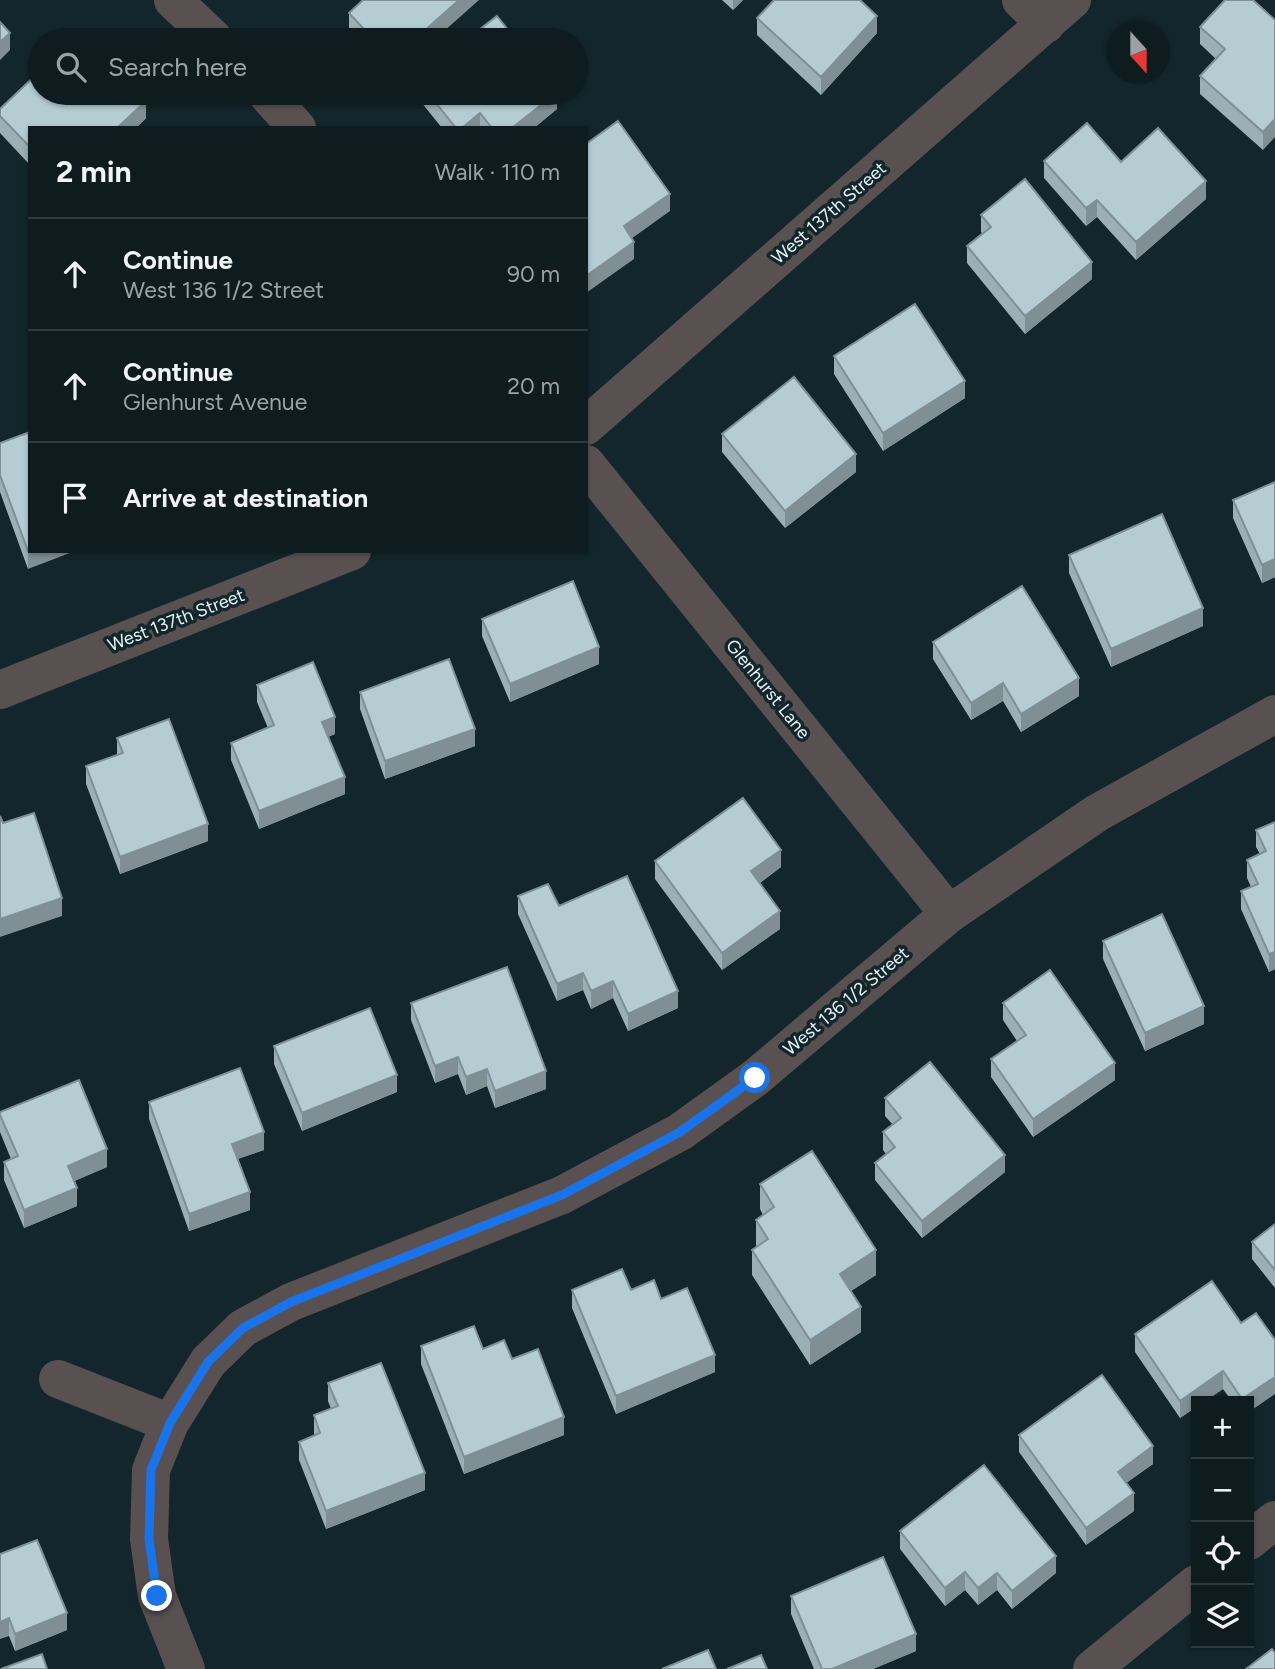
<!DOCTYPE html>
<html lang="en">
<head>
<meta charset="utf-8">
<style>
	:root { --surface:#0e1c20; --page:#172529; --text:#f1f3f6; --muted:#9ba1a5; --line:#2e3a3e }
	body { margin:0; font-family:Figtree,sans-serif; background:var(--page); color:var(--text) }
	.controls { position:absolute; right:21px; bottom:21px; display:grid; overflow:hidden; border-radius:0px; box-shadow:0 2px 5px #0004 }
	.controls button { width:63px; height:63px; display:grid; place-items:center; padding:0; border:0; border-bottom:2px solid var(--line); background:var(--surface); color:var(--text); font:35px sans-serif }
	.compass { position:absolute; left:1107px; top:21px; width:63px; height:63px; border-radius:50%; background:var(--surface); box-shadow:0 2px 5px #0004; rotate:159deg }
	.stop { position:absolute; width:21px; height:21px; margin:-16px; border:5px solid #1a73e8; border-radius:50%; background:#fff }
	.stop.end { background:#1a73e8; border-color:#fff; box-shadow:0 2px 7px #0008 }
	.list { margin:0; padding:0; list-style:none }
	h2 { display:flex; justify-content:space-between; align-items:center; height:91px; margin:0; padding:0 28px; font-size:30px }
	h2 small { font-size:23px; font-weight:400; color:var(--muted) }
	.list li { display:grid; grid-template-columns:46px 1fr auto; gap:21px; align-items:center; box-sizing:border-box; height:112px; padding:0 28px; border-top:2px solid var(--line) }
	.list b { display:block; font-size:26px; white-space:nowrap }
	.list p { margin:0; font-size:23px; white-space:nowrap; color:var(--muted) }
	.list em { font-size:23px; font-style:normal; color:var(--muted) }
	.icon { flex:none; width:38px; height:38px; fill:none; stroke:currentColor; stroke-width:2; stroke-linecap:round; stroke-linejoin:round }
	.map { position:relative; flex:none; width:1275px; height:1669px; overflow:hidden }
	.search { position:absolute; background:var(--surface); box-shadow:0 2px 5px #0004; left:28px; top:28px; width:560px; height:77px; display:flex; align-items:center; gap:18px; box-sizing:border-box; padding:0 24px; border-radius:38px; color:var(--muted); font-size:26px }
	.panel { position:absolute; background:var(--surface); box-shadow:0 2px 5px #0004; left:28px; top:126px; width:560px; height:427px; border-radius:0px }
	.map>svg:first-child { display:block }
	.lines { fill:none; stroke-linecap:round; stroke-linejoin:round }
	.minor { stroke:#595052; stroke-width:38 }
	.wall { fill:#9cafb5 }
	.shaded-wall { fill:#7f8f94 }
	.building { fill:#b5ccd3; stroke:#7f8f94; stroke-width:2 }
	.route { stroke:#1a73e8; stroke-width:9 }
	.labels { text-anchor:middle; stroke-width:7; stroke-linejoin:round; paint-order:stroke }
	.street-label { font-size:18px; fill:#e7f3f7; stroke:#12262b }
</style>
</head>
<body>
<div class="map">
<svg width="1275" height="1669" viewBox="0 0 1275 1669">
	<rect width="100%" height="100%" fill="#12262b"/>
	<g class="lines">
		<path class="minor" d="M 173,0 L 215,40
			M 1021,0 L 1046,24
			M 266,93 L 297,128
			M 586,426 L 1072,0
			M 586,464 L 949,914
			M 0,690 L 352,551
			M 58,1379 L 170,1423 L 151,1470 L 149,1539 L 157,1596 L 186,1669
			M 170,1423 L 208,1362 L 243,1328 L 291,1302 L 562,1195 L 680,1132 L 755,1078 L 949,914 L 1097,813 L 1275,714
			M 1249,1541 L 1275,1520
			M 1092,1669 L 1196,1584"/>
	</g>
	<path class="wall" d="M 722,0 L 743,0 L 733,10 Z
		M 349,13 L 434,40 L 358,40 L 349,30 Z
		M 757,18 L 877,33 L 821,95 L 757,35 Z
		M 1275,20 L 1263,150 L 1200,94 L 1200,76 L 1216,59 L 1200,44 L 1200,27 Z
		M 417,93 L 557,93 L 557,109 L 534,128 L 442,128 L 417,97 Z
		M 74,97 L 146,118 L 136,128 L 30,128 L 30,165 L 0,133 L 0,109 Z
		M 1044,161 L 1206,199 L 1136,260 L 1097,217 L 1086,226 L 1044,178 Z
		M 981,215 L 1092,279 L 1025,334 L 967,263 L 967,246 L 982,233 L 981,232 Z
		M 834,356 L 965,398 L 883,451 L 834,374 Z
		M 30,432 L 28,569 L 0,492 L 0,443 Z
		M 722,434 L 856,472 L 785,528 L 722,452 Z
		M 1275,482 L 1275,577 L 1262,583 L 1233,518 L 1233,500 Z
		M 1069,555 L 1203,626 L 1111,667 L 1069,573 Z
		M 482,619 L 599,664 L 510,702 L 482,636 Z
		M 933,642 L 1079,696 L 1021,732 L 1003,701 L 971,720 L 933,659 Z
		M 257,685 L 335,734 L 328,737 L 345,794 L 259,829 L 231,760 L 231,743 L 268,728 L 257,702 Z
		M 360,692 L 475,746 L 385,779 L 360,709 Z
		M 117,738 L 208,841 L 120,874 L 86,784 L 86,766 L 117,755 Z
		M 1275,822 L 1275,969 L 1269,972 L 1241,909 L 1241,891 L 1251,887 L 1247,878 L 1247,860 L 1260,854 L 1256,847 L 1256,830 Z
		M 655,861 L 781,867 L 760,883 L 780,929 L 722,970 L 655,879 Z
		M 518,896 L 559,906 L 678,1008 L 628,1031 L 613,998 L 591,1009 L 583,990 L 557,1001 L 518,914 Z
		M 1103,941 L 1204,1024 L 1145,1051 L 1103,959 Z
		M 411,1003 L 546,1089 L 495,1108 L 487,1086 L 466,1095 L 458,1074 L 435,1083 L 411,1020 Z
		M 1003,1003 L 1115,1080 L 1033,1137 L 991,1077 L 991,1059 L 1017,1041 L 1003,1020 Z
		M 274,1046 L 397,1092 L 302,1131 L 274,1064 Z
		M 885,1098 L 1005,1172 L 922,1238 L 875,1180 L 875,1163 L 886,1154 L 883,1150 L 883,1132 L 893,1125 L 885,1116 Z
		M 149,1102 L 264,1150 L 237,1159 L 250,1210 L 189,1231 L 149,1119 Z
		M 0,1112 L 107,1167 L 74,1181 L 77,1206 L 24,1228 L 4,1180 L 4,1162 L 11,1159 L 0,1132 Z
		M 760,1184 L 876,1275 L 851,1291 L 861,1332 L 810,1365 L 752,1275 L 752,1250 L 757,1247 L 756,1245 L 756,1220 L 763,1215 L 760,1209 Z
		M 1275,1224 L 1275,1288 L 1252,1259 L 1252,1242 Z
		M 572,1290 L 631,1290 L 661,1299 L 715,1372 L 616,1414 L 572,1308 Z
		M 1241,1323 L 1249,1401 L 1232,1401 L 1223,1389 L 1180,1418 L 1135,1352 L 1135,1334 Z
		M 421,1346 L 483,1349 L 512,1359 L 564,1435 L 464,1474 L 421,1364 Z
		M 328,1383 L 425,1490 L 326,1529 L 299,1460 L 299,1442 L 315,1436 L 314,1433 L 314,1415 L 331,1409 L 328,1401 Z
		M 1019,1435 L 1153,1464 L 1126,1483 L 1134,1511 L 1086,1545 L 1019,1452 Z
		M 900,1531 L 1056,1573 L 1012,1609 L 997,1590 L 978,1605 L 965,1590 L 945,1606 L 900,1549 Z
		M 0,1554 L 67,1630 L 15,1651 L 9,1636 Z
		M 791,1596 L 916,1651 L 873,1669 L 814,1669 L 791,1614 Z"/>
	<path class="shaded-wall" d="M 459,0 L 479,0 L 434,40 L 414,40 Z
		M 733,0 L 743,0 L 733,10 Z
		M 877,16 L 877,33 L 821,95 L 821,77 Z
		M 10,33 L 10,50 L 0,60 L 0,42 Z
		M 556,93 L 557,93 L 557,109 L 534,128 L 512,128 Z
		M 146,101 L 146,118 L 136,128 L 117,128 Z
		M 480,113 L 480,128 L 462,128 Z
		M 1275,119 L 1275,137 L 1263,150 L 1263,132 Z
		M 1206,181 L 1206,199 L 1136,260 L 1136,242 Z
		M 670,194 L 670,211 L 624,244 L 624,226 Z
		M 1097,200 L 1097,217 L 1086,226 L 1086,208 Z
		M 634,242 L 634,259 L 586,293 L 586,276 Z
		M 1092,262 L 1092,279 L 1025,334 L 1025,316 Z
		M 965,381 L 965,398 L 883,451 L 883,433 Z
		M 856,454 L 856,472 L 785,528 L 785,511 Z
		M 30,550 L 30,551 L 75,551 L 28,569 L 28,551 Z
		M 1275,559 L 1275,577 L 1262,583 L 1262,565 Z
		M 1203,608 L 1203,626 L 1111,667 L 1111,649 Z
		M 599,647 L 599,664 L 510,702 L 510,684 Z
		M 1079,678 L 1079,696 L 1021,732 L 1021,714 Z
		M 1003,683 L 1003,701 L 971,720 L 971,703 Z
		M 335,717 L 335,734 L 322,739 L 322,722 Z
		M 475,729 L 475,746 L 385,779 L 385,761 Z
		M 345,777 L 345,794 L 259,829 L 259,811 Z
		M 208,824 L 208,841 L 120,874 L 120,857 Z
		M 781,850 L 781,867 L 751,889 L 751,871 Z
		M 62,898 L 62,916 L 0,937 L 0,919 Z
		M 780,911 L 780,929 L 722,970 L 722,953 Z
		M 1275,952 L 1275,969 L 1269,972 L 1269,954 Z
		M 583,973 L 583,990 L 557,1001 L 557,984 Z
		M 613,981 L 613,998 L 591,1009 L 591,991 Z
		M 678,991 L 678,1008 L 628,1031 L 628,1014 Z
		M 1204,1006 L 1204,1024 L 1145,1051 L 1145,1033 Z
		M 458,1057 L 458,1074 L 435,1083 L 435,1066 Z
		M 1115,1063 L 1115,1080 L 1033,1137 L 1033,1119 Z
		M 487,1069 L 487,1086 L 466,1095 L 466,1077 Z
		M 546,1071 L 546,1089 L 495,1108 L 495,1091 Z
		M 397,1075 L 397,1092 L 302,1131 L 302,1113 Z
		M 264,1132 L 264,1150 L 232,1161 L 232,1144 Z
		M 107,1149 L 107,1167 L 68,1184 L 68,1166 Z
		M 1005,1155 L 1005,1172 L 922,1238 L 922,1221 Z
		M 77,1188 L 77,1206 L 24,1228 L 24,1210 Z
		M 250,1192 L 250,1210 L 189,1231 L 189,1214 Z
		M 876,1250 L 876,1275 L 840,1298 L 840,1274 Z
		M 861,1307 L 861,1332 L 810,1365 L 810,1340 Z
		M 715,1355 L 715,1372 L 616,1414 L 616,1396 Z
		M 1223,1371 L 1223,1389 L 1205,1401 L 1196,1401 L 1196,1407 L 1180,1418 L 1180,1401 Z
		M 1275,1377 L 1275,1394 L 1249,1412 L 1249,1401 L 1242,1401 L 1242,1399 Z
		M 564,1417 L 564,1435 L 464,1474 L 464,1457 Z
		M 1153,1446 L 1153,1464 L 1118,1489 L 1118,1472 Z
		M 425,1473 L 425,1490 L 326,1529 L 326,1511 Z
		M 1134,1493 L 1134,1511 L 1086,1545 L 1086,1528 Z
		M 1056,1556 L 1056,1573 L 1012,1609 L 1012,1591 Z
		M 965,1572 L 965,1590 L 945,1606 L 945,1588 Z
		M 997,1573 L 997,1590 L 978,1605 L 978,1588 Z
		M 67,1613 L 67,1630 L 15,1651 L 15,1634 Z
		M 9,1618 L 9,1636 L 0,1639 L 0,1622 Z
		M 916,1634 L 916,1651 L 873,1669 L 832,1669 Z"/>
	<path class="building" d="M 363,0 L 459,0 L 414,40 L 374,40 L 349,13 Z
		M 774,0 L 860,0 L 877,16 L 821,77 L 757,18 Z
		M 1225,0 L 1253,0 L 1275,20 L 1275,119 L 1263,132 L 1200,76 L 1225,49 L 1200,27 Z
		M 497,16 L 516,40 L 466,40 Z
		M 0,22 L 10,33 L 0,42 Z
		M 40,71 L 40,93 L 69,93 L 74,97 L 78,93 L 139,93 L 146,101 L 117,128 L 30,128 L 30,147 L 0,116 L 0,109 Z
		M 428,93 L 556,93 L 512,128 L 492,128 L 480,113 L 462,128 L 456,128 Z
		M 618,121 L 670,194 L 624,226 L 634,242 L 586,276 L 586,144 Z
		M 1087,123 L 1121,162 L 1158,128 L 1206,181 L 1136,242 L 1097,200 L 1086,208 L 1044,161 Z
		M 1025,179 L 1092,262 L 1025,316 L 967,246 L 991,227 L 981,215 Z
		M 915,304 L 965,381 L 883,433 L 834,356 Z
		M 794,377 L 856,454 L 785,511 L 722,434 Z
		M 30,432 L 30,550 L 28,551 L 0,475 L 0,443 Z
		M 1275,482 L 1275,559 L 1262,565 L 1233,500 Z
		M 1162,514 L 1203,608 L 1111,649 L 1069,555 Z
		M 573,581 L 599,647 L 510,684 L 482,619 Z
		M 1022,586 L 1079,678 L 1021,714 L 1003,683 L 971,703 L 933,642 Z
		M 449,659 L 475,729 L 385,761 L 360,692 Z
		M 313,662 L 335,717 L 322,722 L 345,777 L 259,811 L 231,743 L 274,725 L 257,685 Z
		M 169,719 L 208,824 L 120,857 L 86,766 L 123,753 L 117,738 Z
		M 743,798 L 781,850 L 751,871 L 780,911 L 722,953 L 655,861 Z
		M 34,813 L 62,898 L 0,919 L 0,816 L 3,823 Z
		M 1275,822 L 1275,952 L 1269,954 L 1241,891 L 1258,884 L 1247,860 L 1266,851 L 1256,830 Z
		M 627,876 L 678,991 L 628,1014 L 613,981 L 591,991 L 583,973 L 557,984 L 518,896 L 548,884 L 559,906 Z
		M 1162,914 L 1204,1006 L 1145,1033 L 1103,941 Z
		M 507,967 L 546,1071 L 495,1091 L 487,1069 L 466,1077 L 458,1057 L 435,1066 L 411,1003 Z
		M 1050,970 L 1115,1063 L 1033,1119 L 991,1059 L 1026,1035 L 1003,1003 Z
		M 370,1008 L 397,1075 L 302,1113 L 274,1046 Z
		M 930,1062 L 1005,1155 L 922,1221 L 875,1163 L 895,1147 L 883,1132 L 901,1118 L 885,1098 Z
		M 240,1068 L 264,1132 L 232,1144 L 250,1192 L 189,1214 L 149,1102 Z
		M 79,1080 L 107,1149 L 68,1166 L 77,1188 L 24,1210 L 4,1162 L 18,1156 L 0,1115 L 0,1112 Z
		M 812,1151 L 876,1250 L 840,1274 L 861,1307 L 810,1340 L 752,1250 L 768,1239 L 756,1220 L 774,1207 L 760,1184 Z
		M 1275,1224 L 1275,1270 L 1252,1242 Z
		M 622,1269 L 631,1290 L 654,1280 L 661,1299 L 687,1288 L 715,1355 L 616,1396 L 572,1290 Z
		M 1212,1281 L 1241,1323 L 1256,1313 L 1275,1340 L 1275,1377 L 1242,1399 L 1223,1371 L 1180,1401 L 1135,1334 Z
		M 474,1326 L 483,1349 L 504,1340 L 512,1359 L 538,1349 L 564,1417 L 464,1457 L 421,1346 Z
		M 381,1363 L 425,1473 L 326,1511 L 299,1442 L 320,1433 L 314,1415 L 338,1406 L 328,1383 Z
		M 1102,1375 L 1153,1446 L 1118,1472 L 1134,1493 L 1086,1528 L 1019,1435 Z
		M 984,1465 L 1056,1556 L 1012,1591 L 997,1573 L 978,1588 L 965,1572 L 945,1588 L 900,1531 Z
		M 37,1540 L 67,1613 L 15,1634 L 9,1618 L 0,1622 L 0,1554 Z
		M 883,1557 L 916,1634 L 832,1669 L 822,1669 L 791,1596 Z
		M 1272,1649 L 1275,1653 L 1275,1669 L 1246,1669 Z
		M 708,1650 L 716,1669 L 662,1669 Z
		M 42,1654 L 47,1669 L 1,1669 Z
		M 761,1655 L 767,1669 L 727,1669 Z"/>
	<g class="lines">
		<path class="route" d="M 157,1596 L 149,1539 L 151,1470 L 170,1423 L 208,1362 L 243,1328 L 291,1302 L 562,1195 L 680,1132 L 755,1078"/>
	</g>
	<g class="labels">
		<g class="street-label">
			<text transform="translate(829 213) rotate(-41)" y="6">West 137th Street</text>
			<text transform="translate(176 620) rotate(-21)" y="6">West 137th Street</text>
			<text transform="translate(768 689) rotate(51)" y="6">Glenhurst Lane</text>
			<text transform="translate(846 1001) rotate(-40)" y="6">West 136 1/2 Street</text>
		</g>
	</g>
</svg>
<div class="controls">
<button>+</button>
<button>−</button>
<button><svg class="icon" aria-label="locate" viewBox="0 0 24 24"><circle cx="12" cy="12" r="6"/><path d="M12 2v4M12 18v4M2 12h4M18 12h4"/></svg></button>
<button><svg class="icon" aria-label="layers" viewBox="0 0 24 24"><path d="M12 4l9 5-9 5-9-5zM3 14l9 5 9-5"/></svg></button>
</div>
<svg class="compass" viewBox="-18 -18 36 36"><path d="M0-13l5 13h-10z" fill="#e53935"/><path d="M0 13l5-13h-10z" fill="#9ba1a5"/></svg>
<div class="stop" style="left:755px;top:1078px"></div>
<div class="stop end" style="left:157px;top:1596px"></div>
<div class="search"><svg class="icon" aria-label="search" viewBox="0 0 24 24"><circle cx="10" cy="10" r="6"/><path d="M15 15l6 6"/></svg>Search here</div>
<section class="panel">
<h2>2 min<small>Walk · 110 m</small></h2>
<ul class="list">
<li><svg class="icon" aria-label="ahead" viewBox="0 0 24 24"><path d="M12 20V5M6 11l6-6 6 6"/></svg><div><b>Continue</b><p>West 136 1/2 Street</p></div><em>90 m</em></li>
<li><svg class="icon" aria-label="ahead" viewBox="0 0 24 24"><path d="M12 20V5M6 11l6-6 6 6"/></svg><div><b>Continue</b><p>Glenhurst Avenue</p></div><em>20 m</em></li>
<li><svg class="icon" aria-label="arrive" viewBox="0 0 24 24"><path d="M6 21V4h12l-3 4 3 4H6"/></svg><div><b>Arrive at destination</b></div></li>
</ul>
</section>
</div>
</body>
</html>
